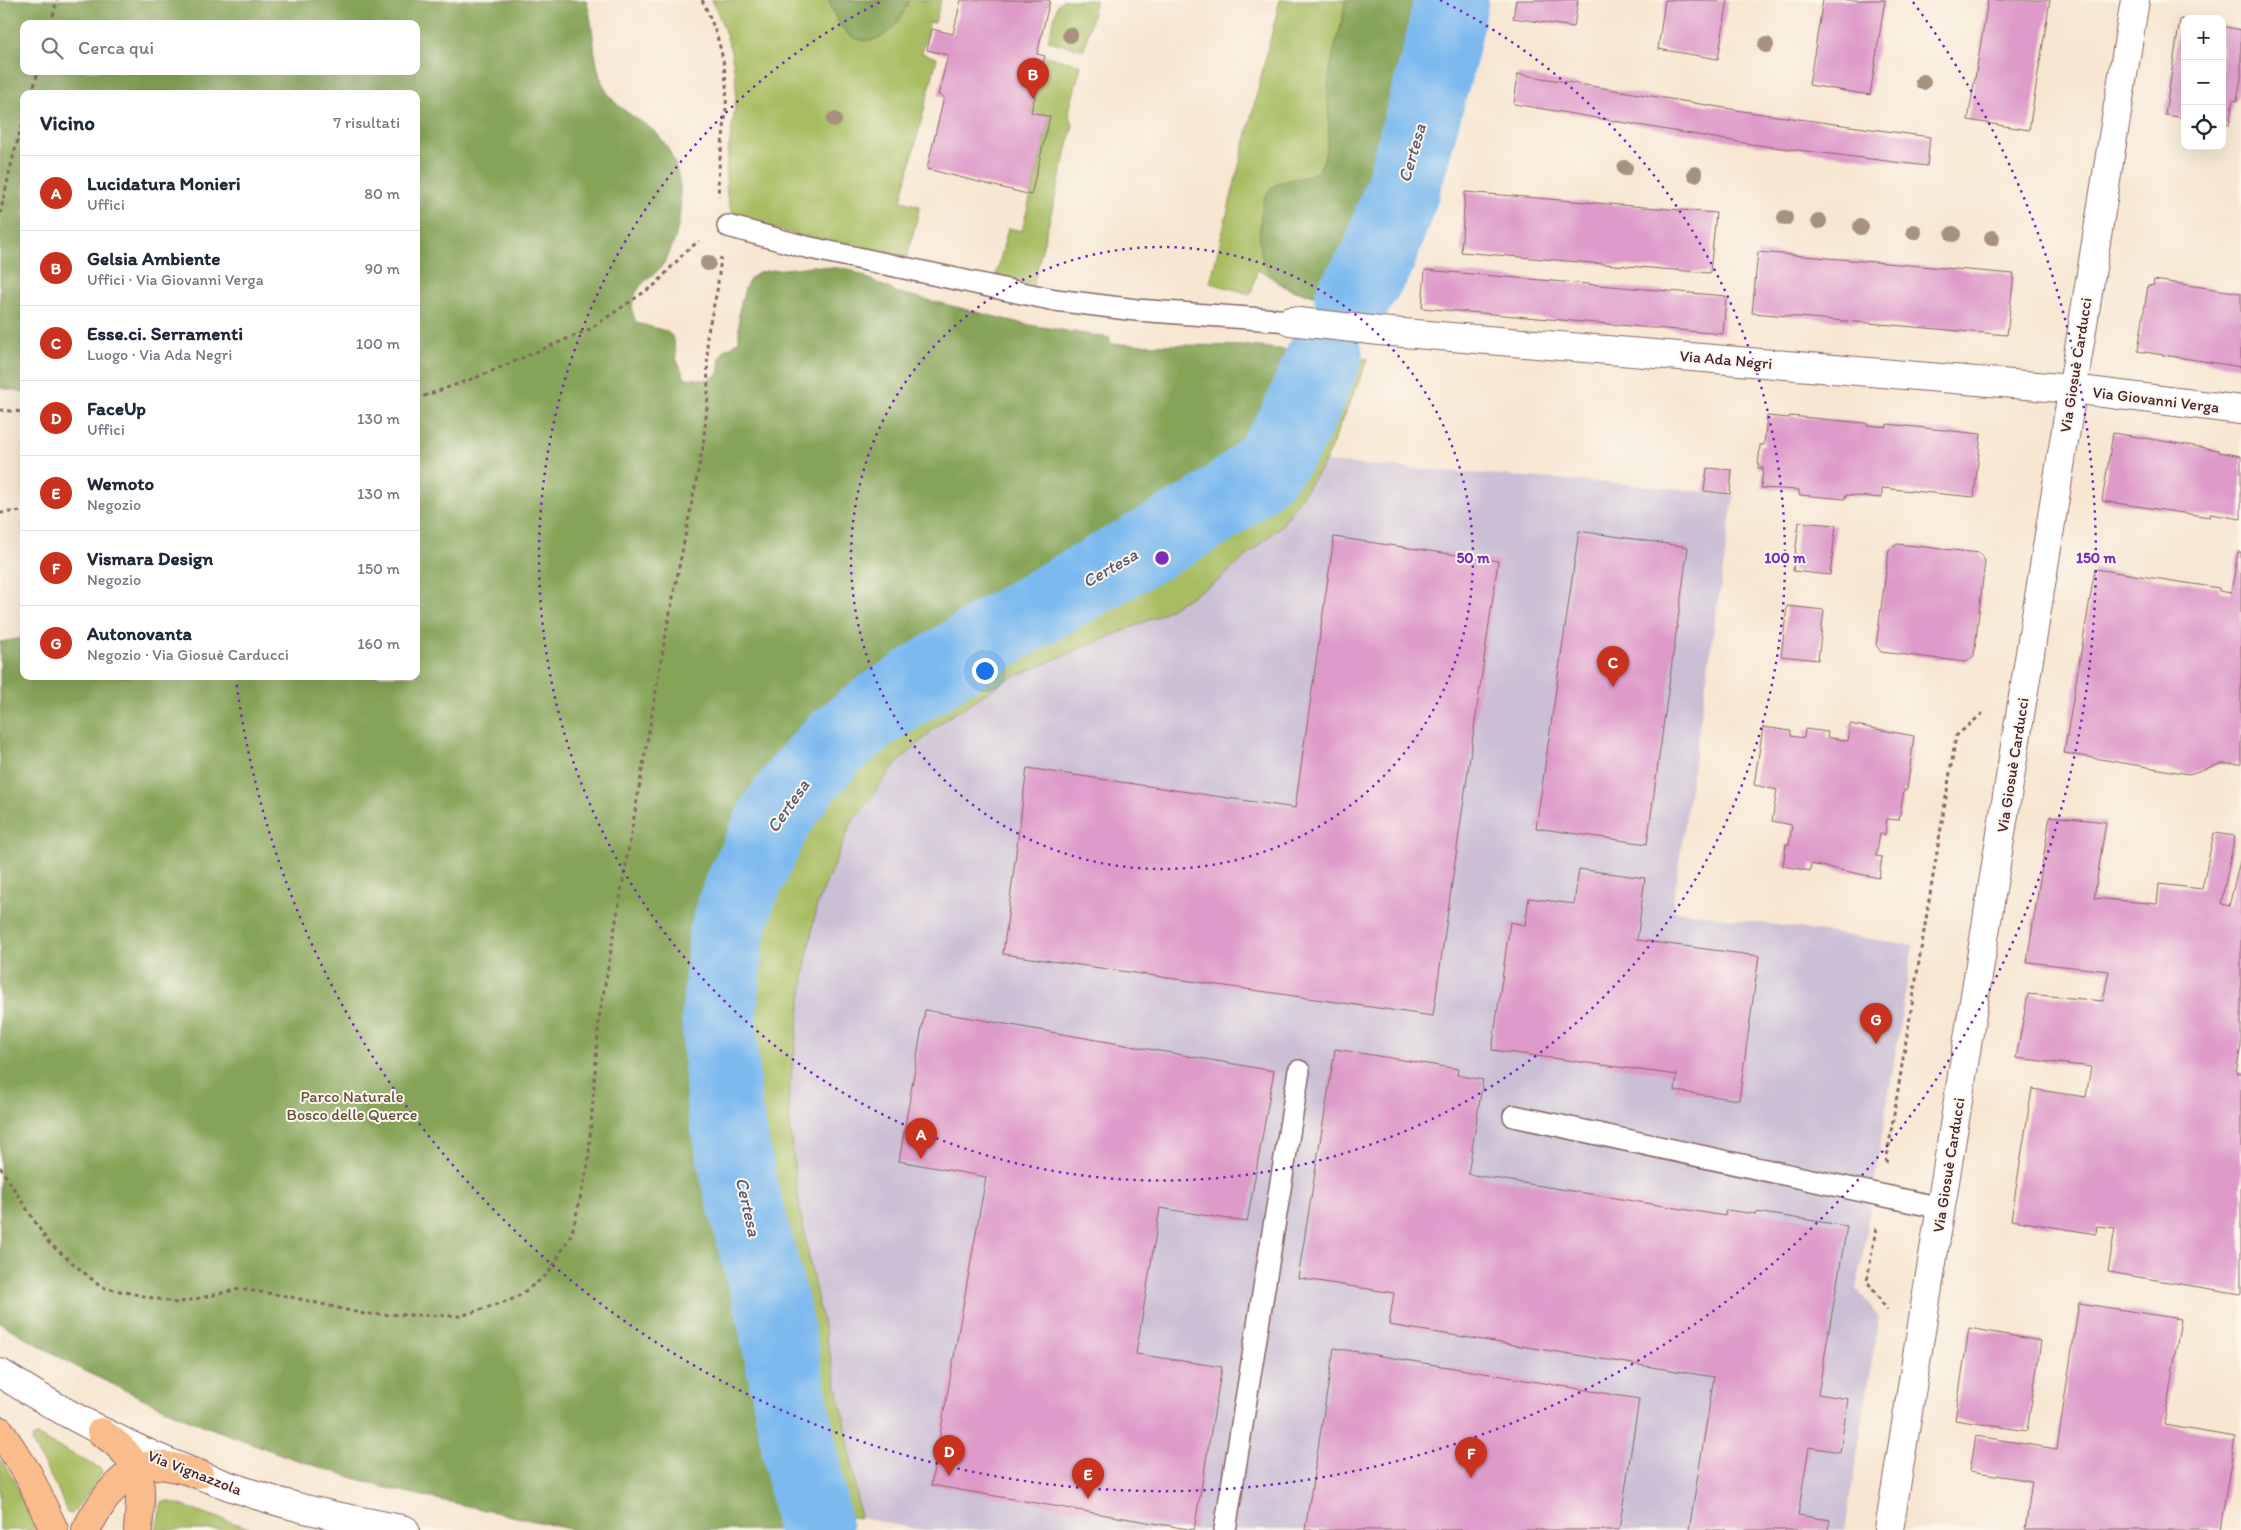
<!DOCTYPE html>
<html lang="it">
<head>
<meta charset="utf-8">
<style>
	:root { --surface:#fff; --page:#f2f2f3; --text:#1f2937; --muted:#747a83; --line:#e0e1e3; --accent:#c8321e }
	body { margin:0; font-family:Itim,sans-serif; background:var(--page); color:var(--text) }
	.controls { position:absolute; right:15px; top:15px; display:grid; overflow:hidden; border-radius:10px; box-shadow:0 5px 20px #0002 }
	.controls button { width:45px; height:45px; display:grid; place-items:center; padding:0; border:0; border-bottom:1px solid var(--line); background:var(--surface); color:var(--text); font:25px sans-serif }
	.you { position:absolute; left:984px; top:670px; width:18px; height:18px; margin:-12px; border:4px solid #fff; border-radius:50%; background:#1a73e8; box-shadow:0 0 0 8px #1a73e833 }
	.badge { display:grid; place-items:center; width:32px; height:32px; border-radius:50%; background:var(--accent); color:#fff; font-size:16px; font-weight:700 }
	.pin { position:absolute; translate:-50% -41px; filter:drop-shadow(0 1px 2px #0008) }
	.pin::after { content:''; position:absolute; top:26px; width:18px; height:15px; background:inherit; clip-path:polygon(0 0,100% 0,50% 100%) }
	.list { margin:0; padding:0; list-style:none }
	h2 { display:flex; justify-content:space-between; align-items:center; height:65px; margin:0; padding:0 20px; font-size:21px }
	h2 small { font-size:16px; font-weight:400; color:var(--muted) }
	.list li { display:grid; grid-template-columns:32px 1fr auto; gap:15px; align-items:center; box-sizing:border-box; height:75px; padding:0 20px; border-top:1px solid var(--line) }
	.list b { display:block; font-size:19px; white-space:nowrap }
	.list p { margin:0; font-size:16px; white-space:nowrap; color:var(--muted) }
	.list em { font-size:16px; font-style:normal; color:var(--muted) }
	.icon { flex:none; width:28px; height:28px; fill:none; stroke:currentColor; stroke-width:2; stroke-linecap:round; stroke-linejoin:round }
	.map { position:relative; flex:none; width:2241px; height:1530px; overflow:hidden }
	.search { position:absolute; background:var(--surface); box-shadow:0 5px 20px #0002; left:20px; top:20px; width:400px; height:55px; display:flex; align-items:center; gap:12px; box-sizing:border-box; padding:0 18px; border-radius:10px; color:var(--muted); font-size:19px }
	.panel { position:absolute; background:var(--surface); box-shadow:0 5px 20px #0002; left:20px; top:90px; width:400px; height:590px; border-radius:10px }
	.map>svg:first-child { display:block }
	.industrial { fill:#cbbfd5 }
	.green { fill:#a8bd62; stroke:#796e46 }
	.forest { fill:#86a458; stroke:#686242; fill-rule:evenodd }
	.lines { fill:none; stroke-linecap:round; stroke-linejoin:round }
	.river { stroke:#7cb9ef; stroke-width:75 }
	.building { fill:#de9ac9 }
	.service-casing { stroke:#876565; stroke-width:24 }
	.minor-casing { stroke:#876565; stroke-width:30 }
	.tertiary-casing { stroke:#876565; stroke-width:30 }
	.trunk-casing { stroke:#876565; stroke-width:30 }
	.path { stroke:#876565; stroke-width:3; stroke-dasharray:4 4; stroke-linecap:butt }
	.service { stroke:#fff; stroke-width:21 }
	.minor { stroke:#fff; stroke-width:28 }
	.tertiary { stroke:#fff; stroke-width:28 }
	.trunk { stroke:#fabc8b; stroke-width:28 }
	.tree { fill:#a7927f }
	.ring { fill:none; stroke:#7b2cbf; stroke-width:2.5; stroke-dasharray:2.5 5 }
	.labels { text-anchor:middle; stroke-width:4; stroke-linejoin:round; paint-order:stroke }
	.street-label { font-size:16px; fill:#4a1f2b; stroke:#fbf7ec }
	.park-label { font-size:16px; fill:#664e3c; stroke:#fbf7ec }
	.water-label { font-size:18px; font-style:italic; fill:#5c5570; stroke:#fbf7ec }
	.centre { fill:#7b2cbf; stroke:#fbf7ec; stroke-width:2.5 }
	.ring-label { font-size:15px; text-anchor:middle; font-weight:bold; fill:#7b2cbf; stroke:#fbf7ec; stroke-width:4; stroke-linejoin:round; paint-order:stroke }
</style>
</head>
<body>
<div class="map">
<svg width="2241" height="1530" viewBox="0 0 2241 1530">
	<rect width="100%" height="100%" fill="#fbf7ec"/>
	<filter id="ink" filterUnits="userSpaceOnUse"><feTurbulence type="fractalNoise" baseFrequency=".02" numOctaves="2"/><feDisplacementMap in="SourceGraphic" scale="10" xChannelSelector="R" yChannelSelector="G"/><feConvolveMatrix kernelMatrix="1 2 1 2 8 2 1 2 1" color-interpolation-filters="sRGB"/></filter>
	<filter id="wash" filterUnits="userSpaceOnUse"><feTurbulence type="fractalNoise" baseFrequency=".0096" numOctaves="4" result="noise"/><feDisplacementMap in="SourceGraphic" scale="20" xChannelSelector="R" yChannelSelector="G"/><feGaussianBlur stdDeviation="1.12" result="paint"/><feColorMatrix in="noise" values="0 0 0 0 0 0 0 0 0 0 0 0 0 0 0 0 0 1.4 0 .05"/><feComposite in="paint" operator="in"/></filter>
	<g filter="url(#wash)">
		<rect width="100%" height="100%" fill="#f7e6d1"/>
		<path class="industrial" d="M 1325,462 L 1649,486 L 1734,495 L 1672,910 L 1913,945 L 1857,1289 L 1879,1317 L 1845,1530 L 922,1530 L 860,1518 L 846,1427 L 811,1269 L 796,1186 L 788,1101 L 806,962 L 817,905 L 851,824 L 895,765 L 943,721 L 1008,679 L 1156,617 L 1219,580 L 1282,525 Z"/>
		<path class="green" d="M 712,0 L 941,0 L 935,23 L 929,22 L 922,53 L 937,58 L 901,201 L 920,206 L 906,261 L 737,220 C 712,188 738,123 736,85 C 734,54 725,28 712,0 Z
			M 1063,0 L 1096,0 L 1084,50 L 1048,41 L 1058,4 Z
			M 1280,0 L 1424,0 L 1384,184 L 1371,218 L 1346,255 L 1330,297 C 1313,295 1295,294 1280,284 C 1271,279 1269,273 1257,270 L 1251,294 L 1210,283 Z
			M 1045,56 L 1081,65 L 1069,112 L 1073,125 L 1033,286 L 996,276 L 1008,228 L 1022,231 L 1050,118 L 1031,112 Z
			M 1346,356 L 1368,359 L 1325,462 L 1282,525 L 1219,580 L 1156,617 L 1008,679 L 943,721 L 895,765 L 851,824 L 817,905 L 806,962 L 788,1101 L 796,1186 L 811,1269 L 846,1427 L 860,1518 L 838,1515 L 756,1116 L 750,1065 L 752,988 L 771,889 L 806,814 L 864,747 L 979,670 L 1145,571 L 1261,495 L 1307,445 L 1325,409 Z
			M 38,1436 L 101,1469 L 102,1474 L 72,1514 L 67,1513 L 59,1492 L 32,1443 L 33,1437 Z
			M 0,1459 L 14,1480 L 36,1530 L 0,1530 Z
			M 168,1501 L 249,1528 L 249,1530 L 156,1530 L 162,1502 Z"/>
		<path class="forest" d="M 0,0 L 586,0 C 596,30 591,65 607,92 C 616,108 636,117 650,128 C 668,141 678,166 680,187 C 682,207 679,233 670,251 C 668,256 665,262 661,267 C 657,273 649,276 644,282 C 633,293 628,309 637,323 L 666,331 L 673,337 L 677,361 L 685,378 L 707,380 L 718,375 L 720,358 L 725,349 L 733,346 L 739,339 L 739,311 L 745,288 L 751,278 L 759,272 L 775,270 L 814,266 L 849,269 L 896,292 L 1024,324 L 1110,338 L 1110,344 L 1250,346 L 1297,351 C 1288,373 1280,397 1266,417 C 1234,459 1190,491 1147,521 L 831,719 C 809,738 787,756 769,779 C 756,796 746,816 737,836 C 666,981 710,1140 744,1288 C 762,1368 777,1449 793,1530 L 574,1530 L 383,1487 L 291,1458 L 189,1420 L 84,1371 L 0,1323 L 0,642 L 24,638 L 24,676 L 416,676 L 416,94 L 24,94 L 24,392 L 0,388 ZM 24,24 L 416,24 L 416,71 L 24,71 Z
			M 829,0 L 909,0 C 891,51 844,57 829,0 Z
			M 1345,0 L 1424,0 L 1384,184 L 1371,218 L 1346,255 L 1330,297 C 1285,291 1256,280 1260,229 C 1261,217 1261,203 1268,192 C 1281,173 1315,184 1322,164 C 1334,134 1326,108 1329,78 C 1331,51 1344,26 1345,0 Z"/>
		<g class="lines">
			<path class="river" d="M 1352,299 L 1377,260 L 1403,187 L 1441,50 L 1451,0
				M 815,1530 L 773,1310 L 740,1185 L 724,1105 L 719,1019 L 726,937 L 739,894 L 775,817 L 801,781 L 833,745 L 874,712 L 997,632 L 1210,511 C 1232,495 1256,478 1274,456 C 1296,429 1312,386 1325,353"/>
		</g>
		<g id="blocks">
			<path class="building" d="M 961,0 L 1050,0 L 1037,54 L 1045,56 L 1031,112 L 1050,117 L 1031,195 L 927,169 L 944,97 L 938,95 L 948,55 L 927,50 L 932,29 L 953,34 Z
				M 1516,0 L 1578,0 L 1574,27 L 1513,18 Z
				M 1665,0 L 1728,0 L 1718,59 L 1658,49 Z
				M 1823,0 L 1885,0 L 1870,95 L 1809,85 Z
				M 1988,0 L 2050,0 L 2029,130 L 1968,120 Z
				M 2180,19 L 2185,20 L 2185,118 L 2165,115 Z
				M 2222,26 L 2241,30 L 2241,78 L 2237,101 L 2233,100 L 2229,125 L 2222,124 Z
				M 1518,74 L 1755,113 L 1930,137 L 1927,166 L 1750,144 L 1514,104 Z
				M 1465,192 L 1716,213 L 1710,273 L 1461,252 Z
				M 1758,252 L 2014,274 L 2007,335 L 1752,313 Z
				M 1425,270 L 1726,296 L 1723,334 L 1422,308 Z
				M 2154,280 L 2241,293 L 2241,367 L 2138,351 L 2148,285 L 2153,286 Z
				M 1767,416 L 1789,418 L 1790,416 L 1865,423 L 1867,425 L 1887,427 L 1887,424 L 1981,434 L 1974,497 L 1882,488 L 1882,498 L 1846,495 L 1845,499 L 1799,495 L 1799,490 L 1761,488 L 1763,468 L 1758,468 L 1760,445 L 1764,445 Z
				M 2113,433 L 2219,450 L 2219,452 L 2241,456 L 2241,519 L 2210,514 L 2210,517 L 2102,501 Z
				M 1707,468 L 1732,470 L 1730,494 L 1704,491 Z
				M 1799,522 L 1836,525 L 1830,575 L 1793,571 Z
				M 1579,531 L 1688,547 L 1647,844 L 1536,828 Z
				M 1334,537 L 1498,561 L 1433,1016 L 1003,954 L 1027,768 L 1295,808 Z
				M 1897,544 L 1980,553 L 1985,561 L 1974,656 L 1966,662 L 1881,652 L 1876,645 L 1889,550 Z
				M 2238,552 L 2241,552 L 2241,764 L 2220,764 L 2189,774 L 2064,753 L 2095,569 L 2219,588 L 2219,591 L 2231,593 Z
				M 1787,606 L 1824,610 L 1818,660 L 1781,656 Z
				M 1850,724 L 1914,736 L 1907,790 L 1904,790 L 1899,820 L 1887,819 L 1885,835 L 1880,834 L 1876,856 L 1882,857 L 1879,878 L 1811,864 L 1810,871 L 1783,866 L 1786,844 L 1789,844 L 1792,825 L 1772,821 L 1777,790 L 1754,785 L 1763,727 L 1791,731 L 1791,736 L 1804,738 L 1805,729 L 1828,732 L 1827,737 L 1848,741 Z
				M 2050,816 L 2106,822 L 2094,898 L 2157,904 L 2159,884 L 2202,889 L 2214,833 L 2235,836 L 2221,904 L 2229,906 L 2241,857 L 2241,1046 L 2236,1073 L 2241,1073 L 2241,1294 L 2108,1272 L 2115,1228 L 2097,1226 L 2096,1234 L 2011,1220 L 2032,1089 L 2086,1097 L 2091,1067 L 2016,1058 L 2028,994 L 2103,1001 L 2109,971 L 2027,962 Z
				M 1579,869 L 1645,878 L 1637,940 L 1759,956 L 1739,1100 L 1675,1091 L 1677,1075 L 1492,1050 L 1510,922 L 1525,925 L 1529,898 L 1574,904 Z
				M 925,1010 L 1274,1071 L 1247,1222 L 1160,1208 L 1136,1354 L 1222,1367 L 1194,1530 L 931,1485 L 986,1177 L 899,1161 Z
				M 1335,1049 L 1458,1069 L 1457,1075 L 1483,1080 L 1468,1174 L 1725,1216 L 1726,1210 L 1756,1214 L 1756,1212 L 1847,1226 L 1818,1394 L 1848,1399 L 1840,1452 L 1809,1447 L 1798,1515 L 1830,1520 L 1828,1530 L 1689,1530 L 1714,1377 L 1389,1325 L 1394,1293 L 1298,1278 Z
				M 2079,1303 L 2181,1319 L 2164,1425 L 2235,1437 L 2220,1530 L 2025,1530 L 2032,1481 L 1970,1471 L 1976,1436 L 2057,1449 Z
				M 1969,1328 L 2041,1341 L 2027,1431 L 1955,1420 Z
				M 1334,1348 L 1639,1399 L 1619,1530 L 1305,1530 Z"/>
		</g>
	</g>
	<g filter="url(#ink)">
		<use href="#blocks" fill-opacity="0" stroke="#876565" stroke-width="1"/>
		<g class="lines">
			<defs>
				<path id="service" d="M 728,226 L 806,247 L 1055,300 L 1136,310 L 1290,321
					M 1514,1116 L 1941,1208
					M 1225,1530 L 1299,1071"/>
				<path id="minor" d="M 1290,321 L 1380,331 L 2072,389 L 2241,410"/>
				<path id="tertiary" d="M 0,1373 C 94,1433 196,1481 305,1509 C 338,1517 372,1523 405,1530
					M 1889,1530 L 2135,0"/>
				<path id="trunk" d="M 0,1431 L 28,1474 L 54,1530
					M 101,1432 C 145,1462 142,1480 138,1530
					M 86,1530 C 99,1505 122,1468 153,1465 C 168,1464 185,1470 199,1474"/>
			</defs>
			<use href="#service" class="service-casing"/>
			<use href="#minor" class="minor-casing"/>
			<use href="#tertiary" class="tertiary-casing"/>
			<use href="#trunk" class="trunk-casing"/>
			<path class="path" d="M 702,0 C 721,38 730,76 725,119 C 723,145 716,170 719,196
				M 51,24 L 57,0
				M 32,94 L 38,71
				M 0,214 L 14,153 L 24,120
				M 416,399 L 480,376 L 590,329 L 656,284 L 685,252 L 699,241
				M 0,410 L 24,412
				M 0,513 L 24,511
				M 1886,1163 L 1956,736 L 1983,713
				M 0,1167 L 48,1242 L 101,1287 L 177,1303 L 240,1289 L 287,1296 L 364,1314 L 461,1316 L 516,1298 L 548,1274 L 572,1233 L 588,1165 L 599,1019 L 666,633 L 703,446 L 708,398 L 707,336 L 717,291 L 721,257
				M 1876,1228 L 1867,1281 L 1887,1310"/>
			<use href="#service" class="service"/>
			<use href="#minor" class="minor"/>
			<use href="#tertiary" class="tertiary"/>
			<use href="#trunk" class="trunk"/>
		</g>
		<g class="tree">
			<circle cx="1070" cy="35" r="8"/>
			<circle cx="1766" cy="45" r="8"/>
			<circle cx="1923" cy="82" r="8"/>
			<circle cx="834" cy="120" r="8"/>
			<circle cx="1625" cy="168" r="8"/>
			<circle cx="1695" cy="174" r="8"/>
			<circle cx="1785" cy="218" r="8"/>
			<circle cx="1819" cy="221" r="8"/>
			<circle cx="1861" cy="227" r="8"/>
			<circle cx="1914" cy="232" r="8"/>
			<circle cx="1953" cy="234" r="8"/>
			<circle cx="1992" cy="238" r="8"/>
			<circle cx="708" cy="263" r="8"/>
		</g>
	</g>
	<g class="ring">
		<circle cx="1162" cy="558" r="311"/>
		<path d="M1440 0A623 623 0 1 1 884 0"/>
		<path d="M1913 2A934 934 0 1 1 236 680"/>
	</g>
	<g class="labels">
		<g class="street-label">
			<text transform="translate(1726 359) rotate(5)" y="6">Via Ada Negri</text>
			<text transform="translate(2075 365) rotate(-81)" y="6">Via Giosuè Carducci</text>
			<text transform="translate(2156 399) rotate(7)" y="6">Via Giovanni Verga</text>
			<text transform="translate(2012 765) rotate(-81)" y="6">Via Giosuè Carducci</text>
			<text transform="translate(1948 1165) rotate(-81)" y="6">Via Giosuè Carducci</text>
			<text transform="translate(195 1472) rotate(21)" y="6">Via Vignazzola</text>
		</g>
		<g class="park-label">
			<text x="352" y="1102">Parco Naturale<tspan x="352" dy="18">Bosco delle Querce</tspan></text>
		</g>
		<g class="water-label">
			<text transform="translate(1412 153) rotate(-74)" y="6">Certesa</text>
			<text transform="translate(1110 568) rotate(-30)" y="6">Certesa</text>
			<text transform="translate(788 806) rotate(-55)" y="6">Certesa</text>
			<text transform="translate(748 1207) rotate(77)" y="6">Certesa</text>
		</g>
	</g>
	<circle cx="1162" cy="558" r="8" class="centre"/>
	<g class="ring-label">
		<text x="1473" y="563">50 m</text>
		<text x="1785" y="563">100 m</text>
		<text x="2096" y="563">150 m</text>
	</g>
</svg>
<div class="controls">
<button>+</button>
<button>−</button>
<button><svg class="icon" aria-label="locate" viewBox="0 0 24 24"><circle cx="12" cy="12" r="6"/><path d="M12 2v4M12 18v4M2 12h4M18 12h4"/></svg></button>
</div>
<div class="you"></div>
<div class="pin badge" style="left:921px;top:1159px">A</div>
<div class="pin badge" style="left:1033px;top:99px">B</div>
<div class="pin badge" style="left:1613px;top:687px">C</div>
<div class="pin badge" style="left:949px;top:1476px">D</div>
<div class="pin badge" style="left:1088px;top:1499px">E</div>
<div class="pin badge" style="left:1471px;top:1478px">F</div>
<div class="pin badge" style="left:1876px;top:1044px">G</div>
<div class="search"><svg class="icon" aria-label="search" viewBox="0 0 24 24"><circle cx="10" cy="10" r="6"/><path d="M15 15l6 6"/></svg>Cerca qui</div>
<section class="panel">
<h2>Vicino<small>7 risultati</small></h2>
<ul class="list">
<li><span class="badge">A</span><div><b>Lucidatura Monieri</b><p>Uffici</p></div><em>80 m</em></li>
<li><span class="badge">B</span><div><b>Gelsia Ambiente</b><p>Uffici · Via Giovanni Verga</p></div><em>90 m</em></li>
<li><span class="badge">C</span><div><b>Esse.ci. Serramenti</b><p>Luogo · Via Ada Negri</p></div><em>100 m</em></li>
<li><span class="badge">D</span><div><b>FaceUp</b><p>Uffici</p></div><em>130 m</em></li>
<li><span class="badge">E</span><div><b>Wemoto</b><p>Negozio</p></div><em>130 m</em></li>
<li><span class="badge">F</span><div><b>Vismara Design</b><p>Negozio</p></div><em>150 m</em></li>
<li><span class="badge">G</span><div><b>Autonovanta</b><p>Negozio · Via Giosuè Carducci</p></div><em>160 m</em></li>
</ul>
</section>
</div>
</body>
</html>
